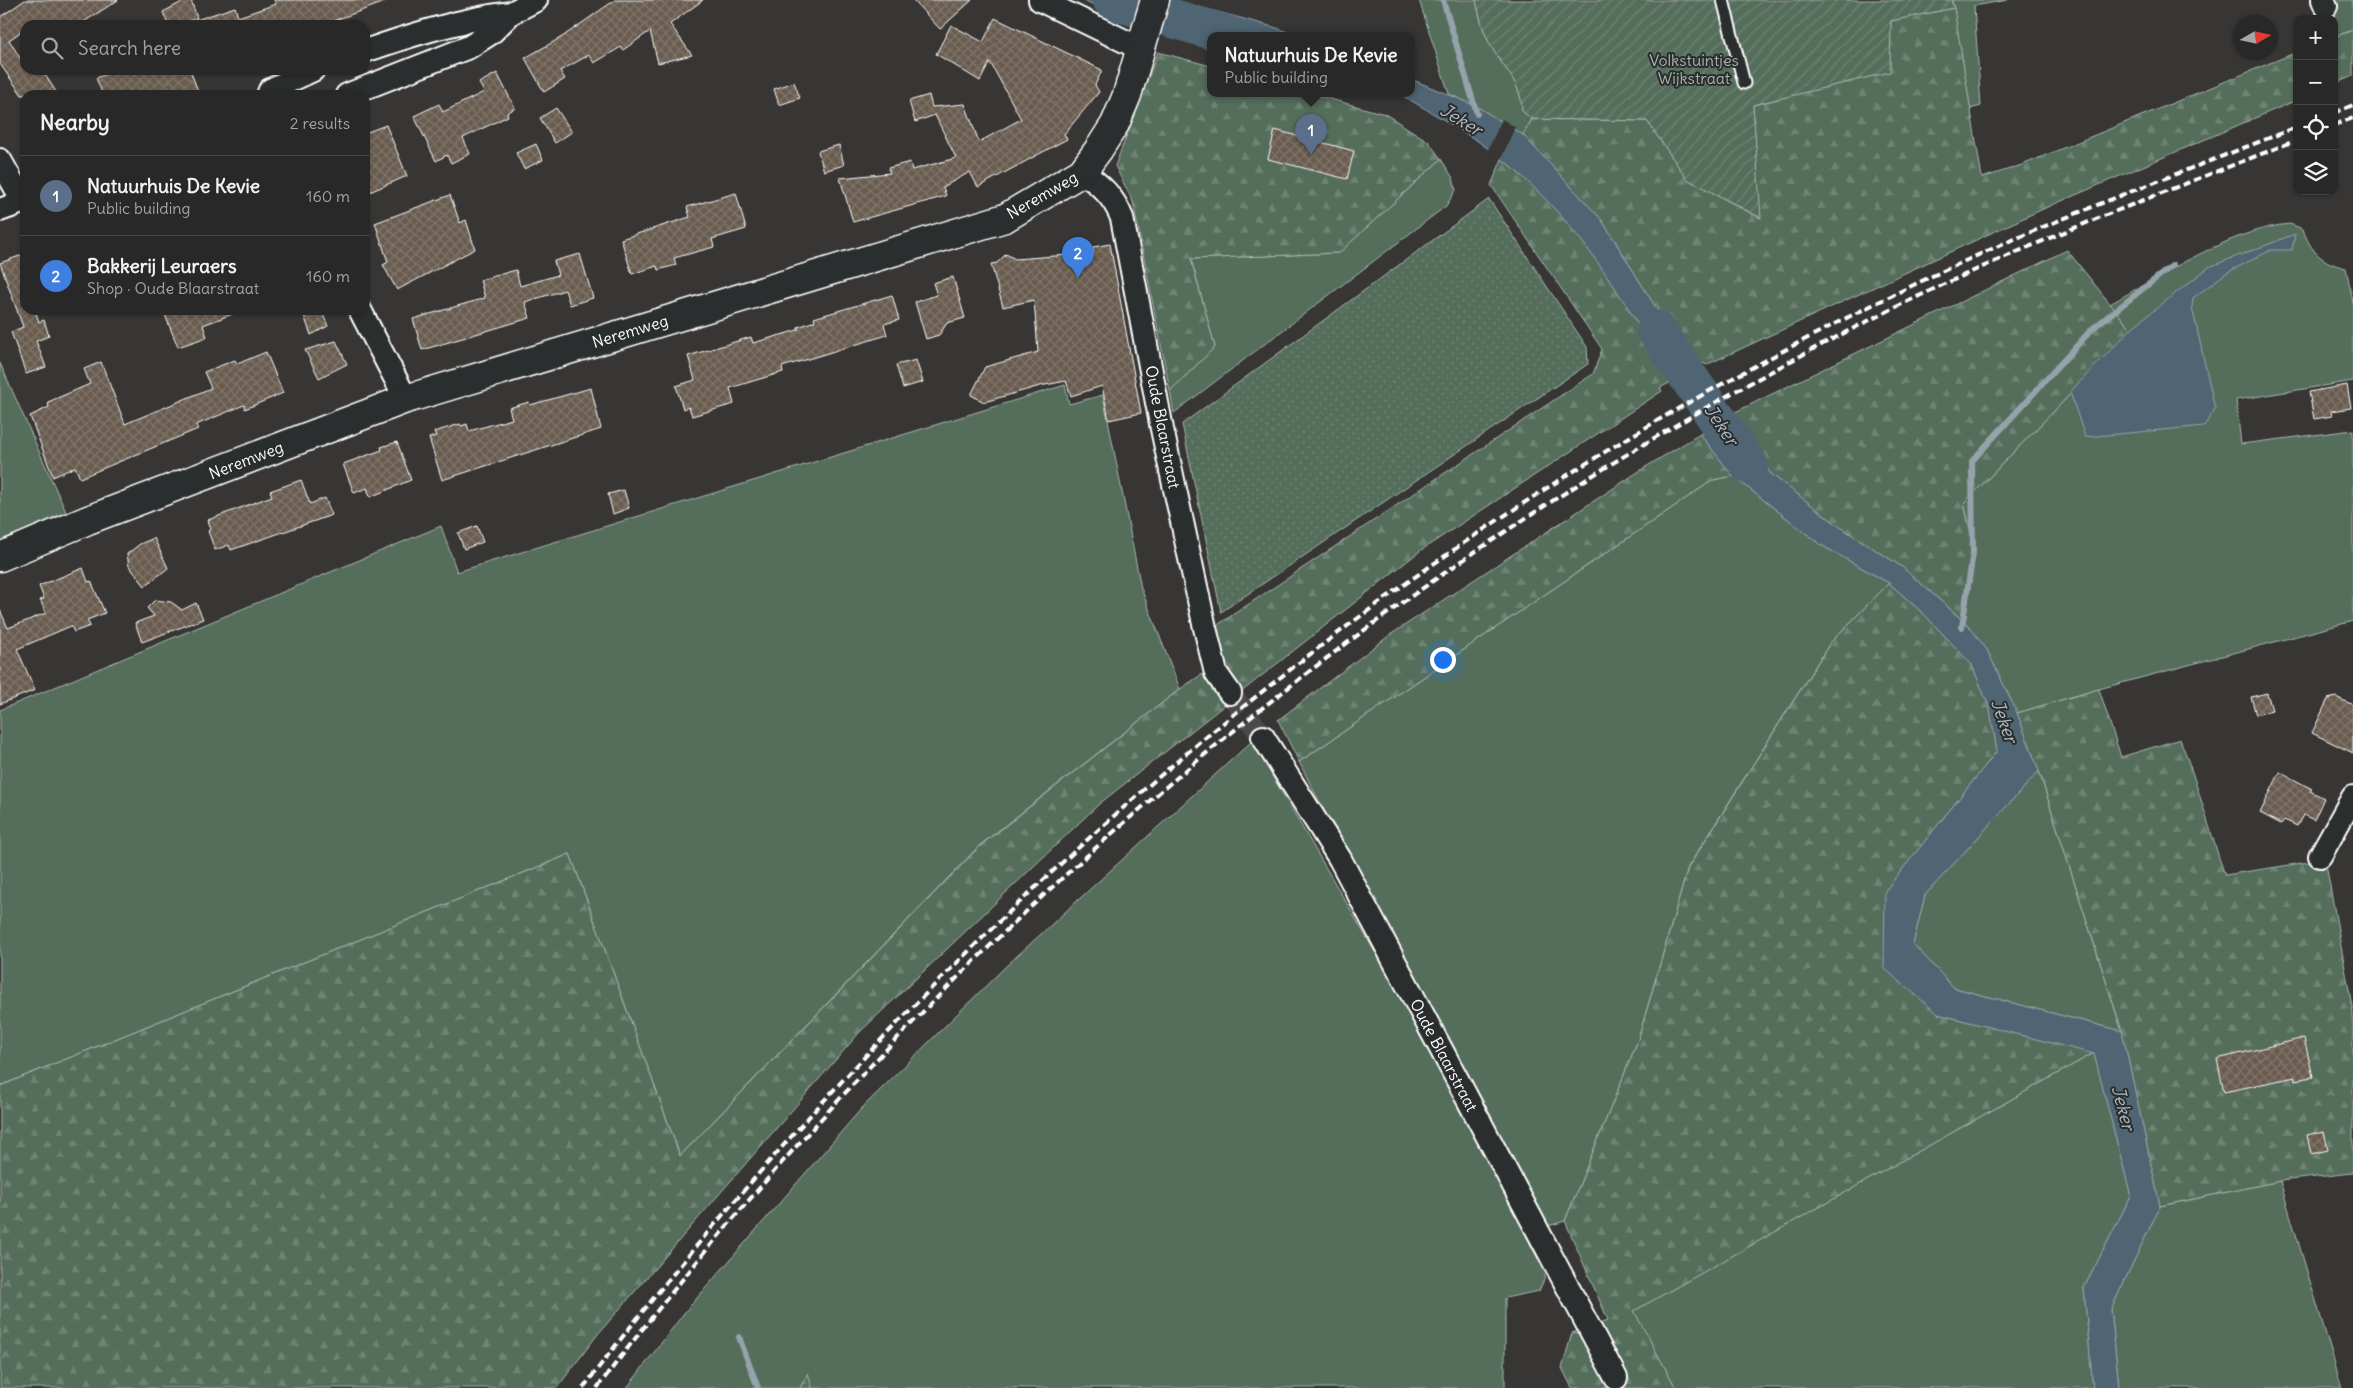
<!DOCTYPE html>
<html lang="en">
<head>
<meta charset="utf-8">
<style>
	:root { --surface:#292828; --page:#313030; --text:#f1f3f6; --muted:#a5a6a8; --line:#454445; --accent:#ff9aa2 }
	body { margin:0; font-family:Delius,sans-serif; background:var(--page); color:var(--text) }
	.controls { position:absolute; right:15px; top:15px; display:grid; overflow:hidden; border-radius:10px; box-shadow:0 1px 4px #0004 }
	.controls button { width:45px; height:45px; display:grid; place-items:center; padding:0; border:0; border-bottom:1px solid var(--line); background:var(--surface); color:var(--text); font:25px sans-serif }
	.compass { position:absolute; left:2233px; top:15px; width:45px; height:45px; border-radius:50%; background:var(--surface); box-shadow:0 1px 4px #0004; rotate:81deg }
	.you { position:absolute; left:1442px; top:659px; width:18px; height:18px; margin:-12px; border:4px solid #fff; border-radius:50%; background:#1a73e8; box-shadow:0 0 0 8px #1a73e833 }
	.badge { display:grid; place-items:center; width:32px; height:32px; border-radius:50%; background:var(--accent); color:#fff; font-size:16px; font-weight:700 }
	.pin { position:absolute; translate:-50% -41px; filter:drop-shadow(0 1px 2px #0008) }
	.pin::after { content:''; position:absolute; top:26px; width:18px; height:15px; background:inherit; clip-path:polygon(0 0,100% 0,50% 100%) }
	.popup { position:absolute; left:1207px; top:32px; width:208px; height:65px; box-sizing:border-box; display:grid; place-content:center; border-radius:10px; background:var(--surface); filter:drop-shadow(0 1px 4px #0005); font-size:16px; white-space:nowrap; color:var(--muted) }
	.popup b { font-size:19px; color:var(--text) }
	.popup::after { content:''; position:absolute; left:50%; top:100%; margin-left:-10px; border:10px solid transparent; border-top-color:var(--surface) }
	.list { margin:0; padding:0; list-style:none }
	h2 { display:flex; justify-content:space-between; align-items:center; height:65px; margin:0; padding:0 20px; font-size:21px }
	h2 small { font-size:16px; font-weight:400; color:var(--muted) }
	.list li { display:grid; grid-template-columns:32px 1fr auto; gap:15px; align-items:center; box-sizing:border-box; height:80px; padding:0 20px; border-top:1px solid var(--line) }
	.list b { display:block; font-size:19px; white-space:nowrap }
	.list p { margin:0; font-size:16px; white-space:nowrap; color:var(--muted) }
	.list em { font-size:16px; font-style:normal; color:var(--muted) }
	.icon { flex:none; width:28px; height:28px; fill:none; stroke:currentColor; stroke-width:2; stroke-linecap:round; stroke-linejoin:round }
	.map { position:relative; flex:none; width:2353px; height:1388px; overflow:hidden }
	.search { position:absolute; background:var(--surface); box-shadow:0 1px 4px #0004; left:20px; top:20px; width:350px; height:55px; display:flex; align-items:center; gap:12px; box-sizing:border-box; padding:0 18px; border-radius:15px; color:var(--muted); font-size:19px }
	.panel { position:absolute; background:var(--surface); box-shadow:0 1px 4px #0004; left:20px; top:90px; width:350px; height:225px; border-radius:15px }
	.map>svg:first-child { display:block }
	.grass { fill:#556e5c; stroke:#aab6ae }
	.forest { fill:url(#forest-firs); stroke:#aab6ae }
	.park { fill:url(#park-dots); stroke:#aab6ae }
	.garden { fill:url(#garden-furrows); stroke:#aab6ae }
	.water { fill:#4f6573; stroke:#95a3ab }
	.pier { fill:#373635 }
	.lines { fill:none; stroke-linecap:round; stroke-linejoin:round }
	.stream { stroke:#95a3ab; stroke-width:6 }
	.river { stroke:#4f6573; stroke-width:39 }
	.building { fill:url(#building-cross-hatch); stroke:#fff }
	.minor-tunnel { stroke:#4b4a49; stroke-width:22; stroke-dasharray:22 11; stroke-linecap:butt }
	.service-casing { stroke:#fff; stroke-width:15 }
	.minor-casing { stroke:#fff; stroke-width:26 }
	.tertiary-casing { stroke:#fff; stroke-width:31 }
	.service { stroke:#2a2d2e; stroke-width:11 }
	.minor { stroke:#2a2d2e; stroke-width:22 }
	.tertiary { stroke:#2a2d2e; stroke-width:28 }
	.rail { stroke:#fff; stroke-width:4; stroke-dasharray:8 4; stroke-linecap:butt }
	.labels { text-anchor:middle; stroke-width:4; stroke-linejoin:round; paint-order:stroke }
	.park-label { font-size:16px; fill:#aab6ae; stroke:#2a2d2e }
	.street-label { font-size:16px; fill:#fff; stroke:#2a2d2e }
	.water-label { font-size:18px; font-style:italic; fill:#b0bac0; stroke:#2a2d2e }
</style>
</head>
<body>
<div class="map">
<svg width="2353" height="1388" viewBox="0 0 2353 1388">
	<defs>
		<pattern id="forest-firs" width="22" height="20" patternUnits="userSpaceOnUse" patternTransform="scale(1.25)"><rect width="22" height="20" fill="#556e5c"/><path d="M5 1l3.5 6h-7zM16 11l3.5 6h-7z" fill="#6e8474"/></pattern>
		<pattern id="park-dots" width="8" height="8" patternUnits="userSpaceOnUse" patternTransform="scale(1.25)"><rect width="8" height="8" fill="#556e5c"/><path d="M2 2h.1M6 6h.1" fill="none" stroke="#6e8474" stroke-width="1.8" stroke-linecap="round"/></pattern>
		<pattern id="garden-furrows" width="10" height="10" patternUnits="userSpaceOnUse" patternTransform="scale(1.25)"><rect width="10" height="10" fill="#556e5c"/><path d="M-1 1l2-2M0 10L10 0M9 11l2-2" fill="none" stroke="#6e8474"/></pattern>
		<pattern id="building-cross-hatch" width="8" height="8" patternUnits="userSpaceOnUse" patternTransform="scale(1.25)"><rect width="8" height="8" fill="#695b50"/><path d="M0 0l8 8M0 8l8-8" fill="none" stroke="#80746a"/></pattern>
	</defs>
	<rect width="100%" height="100%" fill="#373635"/>
	<filter id="ink" filterUnits="userSpaceOnUse"><feTurbulence type="fractalNoise" baseFrequency=".02" numOctaves="2"/><feDisplacementMap in="SourceGraphic" scale="10" xChannelSelector="R" yChannelSelector="G"/><feConvolveMatrix kernelMatrix="1 2 1 2 8 2 1 2 1" color-interpolation-filters="sRGB"/></filter>
	<g filter="url(#ink)">
		<path class="grass" d="M 1419,0 L 1476,0 C 1480,18 1483,32 1492,48 C 1505,70 1522,84 1522,111 L 1532,119 L 1523,135 L 1476,106 L 1449,94 Z
			M 1952,0 L 2008,0 L 1974,6 L 1981,106 L 1970,109 Z
			M 2330,0 L 2353,0 L 2353,30 L 2337,36 Z
			M 1441,159 L 1453,178 L 1456,190 L 1446,206 L 1174,413 L 1170,391 L 1215,347 L 1191,259 L 1339,253 Z
			M 2290,224 L 2303,229 C 2311,253 2323,263 2346,268 L 2353,302 L 2353,381 L 2236,400 L 2241,444 L 2353,430 L 2353,621 L 2099,689 L 2017,713 L 1987,650 L 1965,622 L 1975,552 L 1964,503 L 2132,331 L 2110,304 C 2160,276 2234,228 2290,224 Z
			M 0,363 L 66,512 L 0,541 Z
			M 1065,385 L 1069,404 L 1103,395 L 1141,588 L 1180,689 L 980,845 L 680,1156 L 570,854 L 0,1086 L 0,710 L 441,526 L 457,572 Z
			M 1733,476 L 1821,545 L 1889,583 L 1830,643 L 1688,867 L 1638,1040 L 1565,1221 L 1525,1233 L 1546,1275 L 1539,1291 L 1505,1298 L 1505,1388 L 812,1388 L 808,1374 L 800,1388 L 627,1388 L 684,1313 L 862,1108 L 1005,967 L 1252,741 L 1375,952 L 1393,945 L 1299,762 L 1713,480 Z
			M 2039,771 L 2122,1031 L 1954,988 L 1913,944 L 1925,895 Z
			M 2094,1053 L 2131,1196 L 2084,1288 L 2093,1388 L 1676,1388 L 1633,1311 Z
			M 2280,1181 L 2342,1388 L 2119,1388 L 2111,1309 L 2160,1206 Z"/>
		<path class="forest" d="M 1954,8 L 1982,178 L 2022,165 L 2297,52 L 2297,100 L 2043,209 L 1706,365 L 1704,363 L 1694,369 L 1601,219 L 1523,135 L 1532,119 L 1647,121 L 1687,179 L 1760,218 L 1753,105 L 1889,72 L 1891,21 Z
			M 2353,30 L 2353,76 L 2334,84 L 2334,37 Z
			M 1158,52 L 1211,66 L 1211,94 L 1312,94 L 1385,114 L 1428,141 L 1441,159 L 1339,253 L 1191,259 L 1215,347 L 1170,391 L 1133,202 L 1115,166 Z
			M 1502,159 C 1579,221 1624,297 1671,382 L 1660,388 L 1662,391 L 1420,551 L 1099,804 L 859,1033 L 598,1334 L 557,1388 L 0,1388 L 0,1086 L 570,854 L 680,1156 L 981,845 L 1180,689 L 1207,671 L 1221,668 L 1216,626 L 1593,374 L 1602,349 L 1491,185 Z
			M 2067,250 L 2132,331 L 1964,503 L 1975,552 L 1965,622 L 1902,567 L 1840,527 L 1771,474 L 1729,415 Z
			M 1700,434 L 1733,476 L 1713,480 L 1299,762 L 1278,720 L 1390,635 L 1644,468 Z
			M 1889,583 L 1925,615 L 1972,665 L 1990,709 L 1997,751 L 1885,891 L 1938,1014 L 2094,1053 L 1634,1311 L 1676,1388 L 1572,1388 L 1562,1368 L 1572,1333 L 1608,1320 L 1565,1221 L 1638,1040 L 1688,868 L 1830,643 Z
			M 2099,689 L 2121,757 L 2180,739 C 2198,784 2209,830 2225,875 L 2309,862 L 2326,864 L 2353,1012 L 2353,1173 L 2280,1181 L 2160,1206 L 2122,1031 L 2039,771 L 2017,713 Z
			M 808,1373 L 812,1388 L 800,1388 Z"/>
		<path class="park" d="M 1489,199 L 1587,347 L 1588,364 L 1221,612 L 1182,424 Z"/>
		<path class="garden" d="M 1476,0 L 1951,0 L 1954,8 L 1891,21 L 1890,72 L 1753,105 L 1761,218 L 1687,179 L 1647,121 L 1532,119 L 1522,111 C 1522,84 1505,70 1492,48 C 1483,32 1480,18 1476,0 Z"/>
		<path class="water" d="M 1084,0 L 1138,0 L 1131,25 Z
			M 1174,0 L 1277,28 L 1298,36 L 1211,36 L 1211,42 L 1166,30 Z
			M 1411,79 L 1476,106 L 1523,135 L 1601,219 L 1694,369 L 1671,382 C 1629,306 1587,236 1523,177 C 1487,143 1442,119 1400,94 L 1411,94 Z
			M 2295,234 L 2292,250 L 2271,250 L 2226,273 L 2193,298 L 2192,307 L 2215,409 L 2204,426 L 2085,437 L 2070,392 L 2134,326 L 2209,267 Z
			M 1729,415 L 1771,474 L 1840,527 L 1902,567 L 1969,626 L 1987,650 L 2017,713 L 2039,771 L 1925,895 L 1913,944 L 1954,988 L 2122,1031 L 2160,1206 L 2111,1309 L 2119,1388 L 2093,1388 L 2084,1288 L 2131,1196 L 2094,1054 L 1938,1014 L 1884,968 L 1885,891 L 1997,751 L 1990,709 L 1972,665 L 1925,615 L 1889,583 L 1821,545 L 1733,476 L 1700,434 Z"/>
		<path class="pier" d="M 1502,119 L 1515,127 L 1500,161 L 1487,152 Z"/>
		<g class="lines">
			<path class="stream" d="M 1443,0 L 1477,114
				M 1962,627 L 1973,552 L 1972,461 L 2092,329 L 2173,265
				M 739,1337 L 758,1388"/>
			<path class="river" d="M 1112,0 L 1231,36
				M 1656,330 L 1749,465"/>
		</g>
		<path class="building" d="M 25,0 L 118,0 L 79,25 L 25,25 L 25,29 L 9,40 L 25,66 L 25,70 L 42,70 L 58,95 L 22,95 L 0,64 L 0,17 Z
			M 186,0 L 191,0 L 197,18 L 179,25 L 168,25 L 163,12 Z
			M 274,0 L 384,0 L 385,2 L 322,25 L 190,25 L 190,22 L 235,7 L 238,17 L 276,4 Z
			M 615,0 L 703,0 L 670,24 L 692,55 L 658,63 L 650,31 L 623,50 L 621,47 L 594,63 L 589,55 L 560,71 L 565,79 L 544,92 L 525,58 L 562,37 Z
			M 913,0 L 972,0 L 940,29 Z
			M 995,18 L 1102,70 L 1095,85 L 1099,92 L 1064,134 L 1067,139 L 978,187 L 970,172 L 943,187 L 946,196 L 853,222 L 840,178 L 890,173 L 888,168 L 910,162 L 912,170 L 956,158 L 935,115 L 915,122 L 909,101 L 929,95 L 932,107 L 965,104 L 979,142 L 1021,119 L 990,62 L 980,81 L 936,54 L 951,25 L 983,42 Z
			M 117,70 L 190,70 L 198,91 L 187,95 L 103,95 L 96,78 Z
			M 497,73 L 515,108 L 507,113 L 508,116 L 463,138 L 470,154 L 451,163 L 447,155 L 436,161 L 414,116 L 439,104 L 443,112 L 484,92 L 479,83 Z
			M 794,82 L 800,98 L 779,105 L 774,89 Z
			M 556,108 L 572,132 L 555,143 L 540,118 Z
			M 386,125 L 407,176 L 365,194 L 365,133 Z
			M 1275,130 L 1354,151 L 1347,179 L 1268,159 Z
			M 536,144 L 543,160 L 524,169 L 516,153 Z
			M 839,145 L 844,165 L 824,171 L 818,151 Z
			M 736,193 L 746,229 L 712,239 L 714,247 L 674,258 L 676,265 L 658,270 L 657,266 L 632,274 L 621,239 L 690,217 L 687,207 Z
			M 450,195 L 460,223 L 466,220 L 475,249 L 397,290 L 383,265 L 388,262 L 375,223 Z
			M 1110,244 L 1141,413 L 1109,420 L 1102,386 L 1071,396 L 1066,381 L 1040,386 L 984,402 L 971,395 L 985,367 L 1038,352 L 1034,300 L 1003,307 L 991,264 L 997,263 L 1006,254 L 1015,259 L 1094,253 L 1093,247 Z
			M 25,254 L 25,310 L 35,310 L 39,322 L 44,320 L 49,336 L 36,341 L 46,367 L 26,374 L 11,332 L 23,327 L 0,263 Z
			M 580,254 L 593,298 L 570,305 L 565,290 L 525,302 L 530,318 L 422,350 L 413,319 L 485,298 L 480,280 L 516,270 L 520,286 L 558,275 L 554,261 Z
			M 953,277 L 965,318 L 947,323 L 939,335 L 926,339 L 915,302 L 937,295 L 933,283 Z
			M 892,295 L 899,320 L 884,324 L 887,335 L 782,367 L 783,372 L 730,388 L 734,404 L 692,416 L 689,407 L 683,409 L 676,386 L 695,380 L 688,356 L 751,337 L 753,343 L 798,330 L 798,327 L 815,321 L 814,318 Z
			M 163,310 L 237,310 L 238,312 L 203,325 L 207,337 L 178,347 Z
			M 302,310 L 321,310 L 328,326 L 311,335 Z
			M 336,341 L 347,364 L 319,378 L 305,350 Z
			M 266,352 L 283,393 L 245,409 L 244,405 L 196,425 L 198,429 L 80,478 L 75,467 L 53,477 L 30,416 L 49,407 L 48,402 L 90,384 L 84,369 L 101,362 L 125,424 L 211,388 L 204,372 L 235,360 L 237,364 Z
			M 916,360 L 923,382 L 903,388 L 896,365 Z
			M 2347,385 L 2351,408 L 2331,411 L 2332,416 L 2314,419 L 2309,392 Z
			M 591,388 L 601,429 L 442,480 L 429,438 L 436,436 L 434,432 L 460,424 L 461,426 L 467,424 L 469,431 L 512,419 L 509,408 L 529,402 L 530,405 Z
			M 397,442 L 411,480 L 370,497 L 367,488 L 354,493 L 343,464 L 382,450 L 381,447 Z
			M 301,480 L 310,504 L 325,498 L 332,515 L 231,550 L 229,545 L 215,550 L 208,531 L 211,529 L 208,520 L 272,496 L 270,491 Z
			M 624,490 L 629,508 L 613,514 L 608,494 Z
			M 477,526 L 483,542 L 464,549 L 458,533 Z
			M 154,538 L 168,568 L 145,586 L 129,566 L 127,554 L 140,544 Z
			M 83,568 L 88,582 L 91,581 L 105,613 L 87,620 L 90,626 L 74,632 L 71,626 L 17,649 L 35,690 L 0,704 L 0,610 L 8,628 L 46,613 L 40,600 L 44,599 L 39,586 Z
			M 155,600 L 171,602 L 182,610 L 196,603 L 203,619 L 142,642 L 135,623 L 154,616 L 147,608 Z
			M 2267,693 L 2272,710 L 2256,715 L 2251,697 Z
			M 2336,697 L 2353,705 L 2353,753 L 2312,733 L 2328,699 Z
			M 2280,772 L 2312,789 L 2310,791 L 2324,798 L 2314,820 L 2303,815 L 2297,826 L 2284,820 L 2281,824 L 2260,813 Z
			M 2304,1038 L 2313,1077 L 2295,1080 L 2295,1077 L 2224,1092 L 2217,1059 Z
			M 2324,1131 L 2328,1150 L 2311,1154 L 2307,1135 Z"/>
		<g class="lines">
			<path class="minor-tunnel" d="M 1230,693 L 1263,737"/>
			<defs>
				<path id="service" d="M 1723,0 L 1744,83"/>
				<path id="minor" d="M 1040,0 L 1141,49
					M 2323,0 L 2326,6
					M 365,51 C 414,34 459,20 511,13
					M 268,95 L 270,90 L 313,70
					M 347,95 L 469,47 L 491,33 L 511,13 L 536,0
					M 0,160 L 23,201
					M 1082,172 C 1102,186 1113,196 1122,218 L 1162,429 L 1205,628 L 1216,673 L 1230,693
					M 0,210 L 25,201
					M 360,310 L 406,399
					M 1263,737 L 1340,859 L 1616,1378
					M 2320,856 L 2353,797"/>
				<path id="tertiary" d="M 0,557 L 88,520 L 406,399 L 1005,218 L 1082,172 L 1099,149 L 1115,124 L 1127,95 L 1155,0"/>
			</defs>
			<use href="#service" class="service-casing"/>
			<use href="#minor" class="minor-casing"/>
			<use href="#tertiary" class="tertiary-casing"/>
			<use href="#service" class="service"/>
			<use href="#minor" class="minor"/>
			<use href="#tertiary" class="tertiary"/>
			<path class="rail" d="M 2334,113 L 2353,105
				M 2334,125 L 2353,118
				M 583,1388 C 651,1298 723,1213 798,1129 C 1061,838 1369,580 1713,389 C 1814,333 1918,280 2024,235 C 2114,197 2206,163 2297,127
				M 597,1388 C 938,938 1383,560 1890,310 C 2022,245 2160,194 2297,140"/>
		</g>
	</g>
	<g class="labels">
		<g class="park-label">
			<text x="1694" y="66">Volkstuintjes<tspan x="1694" dy="18">Wijkstraat</tspan></text>
		</g>
		<g class="street-label">
			<text transform="translate(1042 195) rotate(-30)" y="6">Neremweg</text>
			<text transform="translate(630 331) rotate(-17)" y="6">Neremweg</text>
			<text transform="translate(1163 427) rotate(79)" y="6">Oude Blaarstraat</text>
			<text transform="translate(246 460) rotate(-21)" y="6">Neremweg</text>
			<text transform="translate(1444 1055) rotate(62)" y="6">Oude Blaarstraat</text>
		</g>
		<g class="water-label">
			<text transform="translate(1461 120) rotate(31)" y="6">Jeker</text>
			<text transform="translate(1721 425) rotate(56)" y="6">Jeker</text>
			<text transform="translate(2004 721) rotate(70)" y="6">Jeker</text>
			<text transform="translate(2123 1108) rotate(75)" y="6">Jeker</text>
		</g>
	</g>
</svg>
<div class="controls">
<button>+</button>
<button>−</button>
<button><svg class="icon" aria-label="locate" viewBox="0 0 24 24"><circle cx="12" cy="12" r="6"/><path d="M12 2v4M12 18v4M2 12h4M18 12h4"/></svg></button>
<button><svg class="icon" aria-label="layers" viewBox="0 0 24 24"><path d="M12 4l9 5-9 5-9-5zM3 14l9 5 9-5"/></svg></button>
</div>
<svg class="compass" viewBox="-18 -18 36 36"><path d="M0-13l5 13h-10z" fill="#e53935"/><path d="M0 13l5-13h-10z" fill="#a5a6a8"/></svg>
<div class="you"></div>
<div class="pin badge" style="left:1311px;top:155px;background:#5c6f8a">1</div>
<div class="popup"><b>Natuurhuis De Kevie</b>Public building</div>
<div class="pin badge" style="left:1078px;top:278px;background:#3f7fe0">2</div>
<div class="search"><svg class="icon" aria-label="search" viewBox="0 0 24 24"><circle cx="10" cy="10" r="6"/><path d="M15 15l6 6"/></svg>Search here</div>
<section class="panel">
<h2>Nearby<small>2 results</small></h2>
<ul class="list">
<li><span class="badge" style="background:#5c6f8a">1</span><div><b>Natuurhuis De Kevie</b><p>Public building</p></div><em>160 m</em></li>
<li><span class="badge" style="background:#3f7fe0">2</span><div><b>Bakkerij Leuraers</b><p>Shop · Oude Blaarstraat</p></div><em>160 m</em></li>
</ul>
</section>
</div>
</body>
</html>
